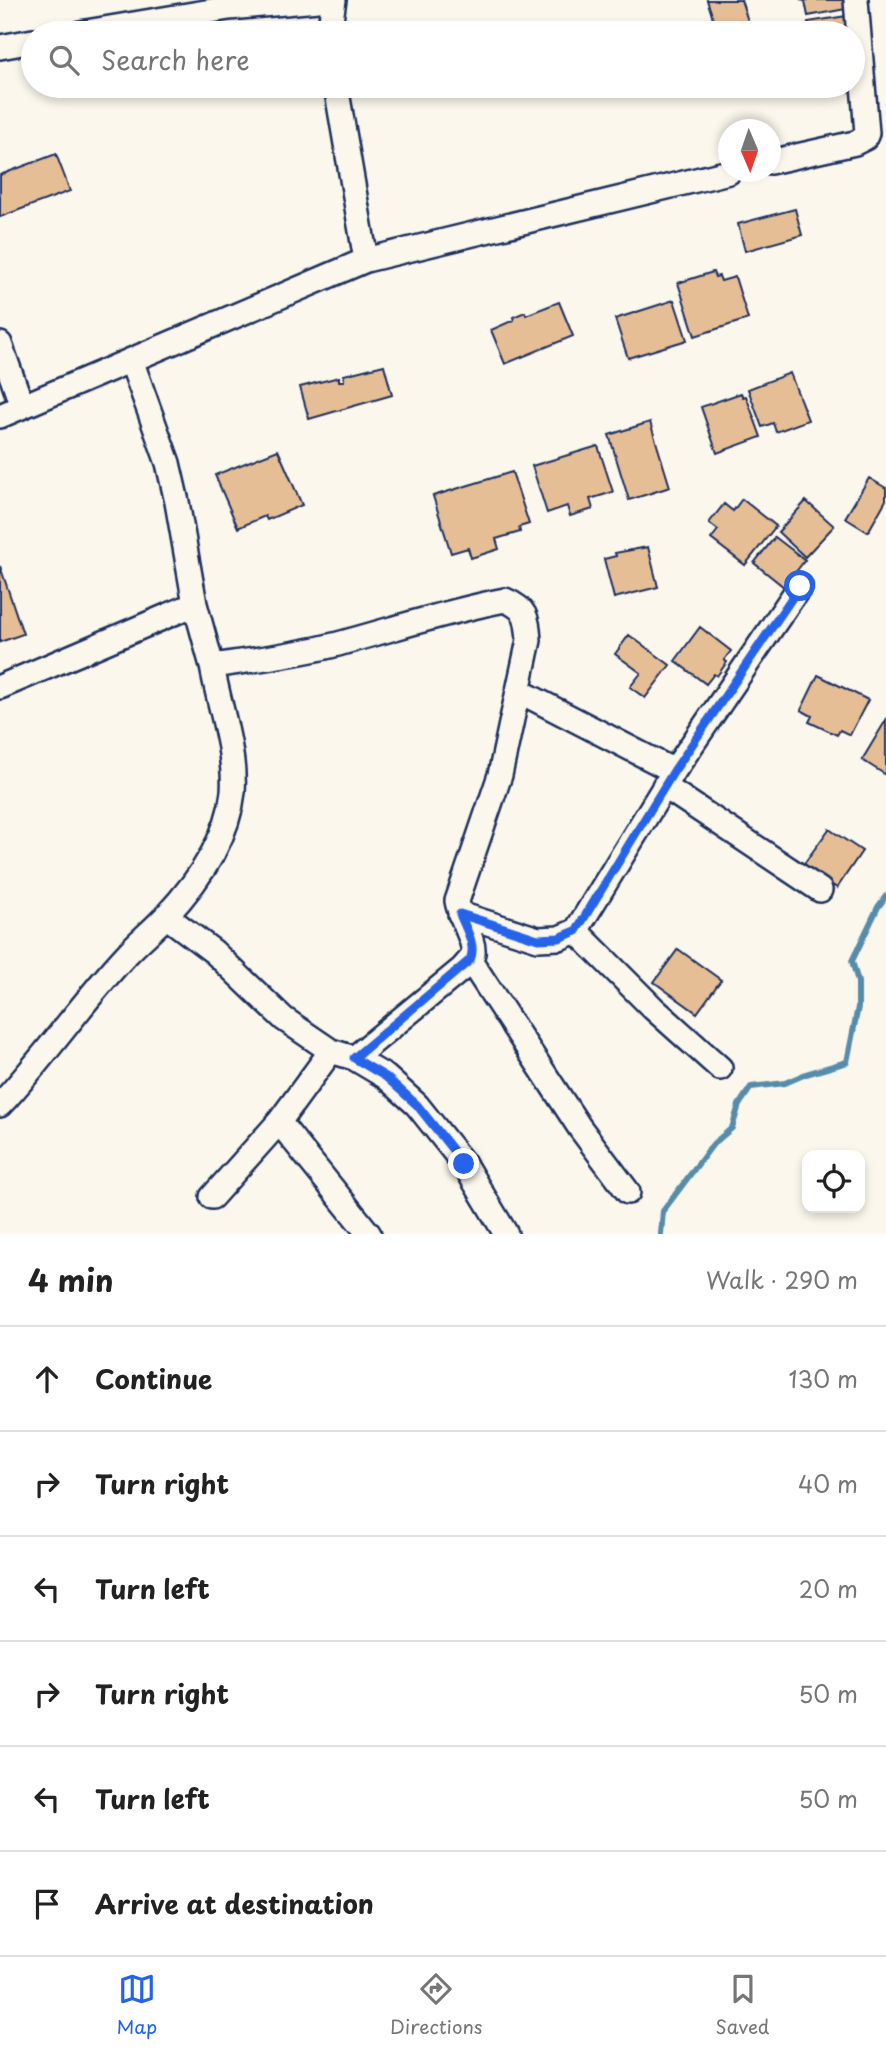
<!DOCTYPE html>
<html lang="en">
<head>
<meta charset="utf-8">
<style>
	:root { --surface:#fff; --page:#f2f2f2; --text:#222; --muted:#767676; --line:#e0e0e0; --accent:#2563eb }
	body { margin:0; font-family:"Playpen Sans",sans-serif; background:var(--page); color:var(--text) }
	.controls { position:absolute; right:21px; bottom:21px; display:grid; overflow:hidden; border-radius:14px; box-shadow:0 4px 10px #0003 }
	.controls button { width:63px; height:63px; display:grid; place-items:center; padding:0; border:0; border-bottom:2px solid var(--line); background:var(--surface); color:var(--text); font:35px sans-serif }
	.compass { position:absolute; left:718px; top:119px; width:63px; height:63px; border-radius:50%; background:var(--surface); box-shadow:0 4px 10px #0003; rotate:178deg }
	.stop { position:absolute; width:21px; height:21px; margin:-16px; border:5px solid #2563eb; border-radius:50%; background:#fff }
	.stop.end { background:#2563eb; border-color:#fff; box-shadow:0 2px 7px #0008 }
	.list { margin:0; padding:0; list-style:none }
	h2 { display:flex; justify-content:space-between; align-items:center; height:91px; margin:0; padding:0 28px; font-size:30px }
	h2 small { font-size:23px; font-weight:400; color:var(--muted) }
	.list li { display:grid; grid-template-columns:46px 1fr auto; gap:21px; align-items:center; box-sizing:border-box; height:105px; padding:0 28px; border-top:2px solid var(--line) }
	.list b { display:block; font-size:26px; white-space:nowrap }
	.list em { font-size:23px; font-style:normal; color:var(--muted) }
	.icon { flex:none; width:38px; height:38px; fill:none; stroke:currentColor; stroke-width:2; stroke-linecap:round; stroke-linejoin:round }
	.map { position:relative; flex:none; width:886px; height:1234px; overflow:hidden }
	.search { position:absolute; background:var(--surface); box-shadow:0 4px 10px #0003; left:21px; right:21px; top:21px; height:77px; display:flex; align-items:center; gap:18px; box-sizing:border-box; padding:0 24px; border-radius:38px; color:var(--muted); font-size:26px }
	.sheet { height:721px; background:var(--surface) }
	nav { display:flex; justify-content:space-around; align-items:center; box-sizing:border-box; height:98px; border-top:2px solid var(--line); background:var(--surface); font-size:19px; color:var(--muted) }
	nav a { display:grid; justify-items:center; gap:4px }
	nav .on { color:var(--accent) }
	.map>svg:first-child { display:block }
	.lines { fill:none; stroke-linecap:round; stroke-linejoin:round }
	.stream { stroke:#578cab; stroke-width:6 }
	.building { fill:#e6be96; stroke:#1b2f5e; stroke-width:2 }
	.minor-casing { stroke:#1b2f5e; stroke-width:28 }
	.minor { stroke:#fbf7ec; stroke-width:23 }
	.route { stroke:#2563eb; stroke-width:9 }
</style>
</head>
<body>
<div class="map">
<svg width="886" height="1234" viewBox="0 0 886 1234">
	<rect width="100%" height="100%" fill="#fbf7ec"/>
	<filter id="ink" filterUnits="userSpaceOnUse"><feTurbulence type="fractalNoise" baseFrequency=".0143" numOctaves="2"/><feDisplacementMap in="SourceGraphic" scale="14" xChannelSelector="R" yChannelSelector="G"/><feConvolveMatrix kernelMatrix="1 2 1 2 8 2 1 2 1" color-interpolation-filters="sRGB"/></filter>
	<g filter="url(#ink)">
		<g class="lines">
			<path class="stream" d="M 661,1234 L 663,1211 L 713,1144 L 732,1128 L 739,1105 L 751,1087 L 785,1083 L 806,1074 L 847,1062 L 858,1007 L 858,982 L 852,961 L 878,907 L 886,896"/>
		</g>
		<path class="building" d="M 707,0 L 741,0 L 748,21 L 717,30 Z
			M 800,0 L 850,0 L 851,8 L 808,16 L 805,1 Z
			M 853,15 L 853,33 L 809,33 L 808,22 Z
			M 56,154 L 70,191 L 0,217 L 0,175 Z
			M 795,209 L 802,235 L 745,251 L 738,224 Z
			M 713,272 L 715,277 L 719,276 L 721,281 L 735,277 L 748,319 L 695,336 L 678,283 Z
			M 674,300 L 687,340 L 628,358 L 615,319 Z
			M 559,302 L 573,336 L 505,364 L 491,330 L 514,320 L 513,317 L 525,312 L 526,315 Z
			M 384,365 L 392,395 L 309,419 L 300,387 L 339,377 L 339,381 L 344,381 L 344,375 Z
			M 790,373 L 808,420 L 776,432 L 773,423 L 762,427 L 748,389 Z
			M 741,393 L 743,397 L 746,396 L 761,437 L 717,453 L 701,407 Z
			M 650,422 L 670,487 L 629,500 L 609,435 Z
			M 598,446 L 613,492 L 590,499 L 593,509 L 570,516 L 567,506 L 547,513 L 532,466 Z
			M 278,450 L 302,505 L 267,520 L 265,516 L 238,528 L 215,475 Z
			M 512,472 L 529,524 L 519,527 L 520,532 L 496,539 L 499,549 L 471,558 L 468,548 L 451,553 L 433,496 Z
			M 869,478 L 886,488 L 886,500 L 868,532 L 845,518 Z
			M 742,499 L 776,526 L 745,565 L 711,539 L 718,530 L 709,523 L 724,504 L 733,511 Z
			M 806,501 L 834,526 L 805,557 L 778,532 Z
			M 775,537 L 805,560 L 784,587 L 754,563 Z
			M 648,547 L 658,587 L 614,598 L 604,559 L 616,556 L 615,553 Z
			M 0,566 L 23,634 L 0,642 Z
			M 700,627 L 731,651 L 724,660 L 727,662 L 717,676 L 714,674 L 706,684 L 675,661 Z
			M 629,635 L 670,665 L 645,698 L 630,687 L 641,673 L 615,654 Z
			M 818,675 L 868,700 L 850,735 L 840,730 L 837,735 L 809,722 L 812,716 L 801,710 Z
			M 886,720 L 886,775 L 862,760 Z
			M 829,829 L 862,851 L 837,888 L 803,865 Z
			M 678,949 L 721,980 L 697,1013 L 654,982 Z"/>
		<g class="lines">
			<defs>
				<path id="minor" d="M 80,33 L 229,8 L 318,0
					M 329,33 L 334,0
					M 0,47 L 33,41
					M 770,162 L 855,143 L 865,138 L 867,133 L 856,0
					M 366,260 L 729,172
					M 0,344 L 22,406
					M 131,360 L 168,463 L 177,502 L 195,604 L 212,666 C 253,660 294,655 334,645 C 391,630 447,611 505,600 C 527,609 527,618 529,640 L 500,775 L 457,901 C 459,916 475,940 473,953 C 472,959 467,963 463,968 L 354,1058
					M 0,416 L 366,260 L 336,86
					M 0,687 L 195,604
					M 519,691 L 674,771
					M 664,786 L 820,890
					M 460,914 L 538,939 L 559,938 L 576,931 L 674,771 L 800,586
					M 166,916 L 214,952 L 284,1019 L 331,1051 L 354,1058 L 386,1077 L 417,1105 L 464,1164 L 506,1234
					M 576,931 L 653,1008 L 720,1068
					M 470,960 L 580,1128 L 628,1192
					M 0,1105 C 45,1057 82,1002 127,954 C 139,941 153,930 165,917 C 197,883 228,839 233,792 C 236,752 219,706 212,666
					M 279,1122 L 369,1234
					M 212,1197 L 279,1122 L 331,1051"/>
			</defs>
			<use href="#minor" class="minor-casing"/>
			<use href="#minor" class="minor"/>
		</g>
	</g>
	<g class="lines" filter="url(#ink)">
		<path class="route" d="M 464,1164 L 417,1105 L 386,1077 L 354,1058 L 470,960 C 477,945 465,928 460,914 L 538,939 L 559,938 L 576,931 L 674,771 L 800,586"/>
	</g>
</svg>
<div class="controls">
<button><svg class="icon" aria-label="locate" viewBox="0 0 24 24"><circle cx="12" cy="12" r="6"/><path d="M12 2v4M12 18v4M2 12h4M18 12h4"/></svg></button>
</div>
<svg class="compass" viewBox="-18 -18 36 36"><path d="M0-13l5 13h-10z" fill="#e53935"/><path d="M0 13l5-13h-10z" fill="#767676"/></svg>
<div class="stop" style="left:800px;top:586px"></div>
<div class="stop end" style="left:464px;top:1164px"></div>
<div class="search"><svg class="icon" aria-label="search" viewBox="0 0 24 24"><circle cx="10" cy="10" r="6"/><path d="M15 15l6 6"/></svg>Search here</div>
</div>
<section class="sheet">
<h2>4 min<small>Walk · 290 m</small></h2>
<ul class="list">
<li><svg class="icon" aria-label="ahead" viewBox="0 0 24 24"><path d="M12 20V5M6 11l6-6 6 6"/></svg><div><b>Continue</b></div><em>130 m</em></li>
<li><svg class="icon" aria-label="right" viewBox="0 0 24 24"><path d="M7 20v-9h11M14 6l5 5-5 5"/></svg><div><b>Turn right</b></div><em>40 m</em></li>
<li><svg class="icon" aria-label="left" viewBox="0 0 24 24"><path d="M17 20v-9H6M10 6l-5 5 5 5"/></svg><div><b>Turn left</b></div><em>20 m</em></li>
<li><svg class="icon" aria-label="right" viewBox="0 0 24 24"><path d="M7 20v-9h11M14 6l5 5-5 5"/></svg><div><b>Turn right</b></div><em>50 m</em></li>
<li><svg class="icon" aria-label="left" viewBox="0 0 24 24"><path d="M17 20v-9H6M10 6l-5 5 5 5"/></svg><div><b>Turn left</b></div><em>50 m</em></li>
<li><svg class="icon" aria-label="arrive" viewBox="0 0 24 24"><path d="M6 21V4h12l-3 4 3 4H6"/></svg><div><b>Arrive at destination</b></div></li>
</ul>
</section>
<nav>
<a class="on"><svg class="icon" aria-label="map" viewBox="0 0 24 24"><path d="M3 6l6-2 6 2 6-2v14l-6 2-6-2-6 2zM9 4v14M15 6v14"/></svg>Map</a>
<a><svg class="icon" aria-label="directions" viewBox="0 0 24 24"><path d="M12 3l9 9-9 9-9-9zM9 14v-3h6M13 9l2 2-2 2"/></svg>Directions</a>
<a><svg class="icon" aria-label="saved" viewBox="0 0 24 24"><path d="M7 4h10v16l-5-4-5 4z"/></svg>Saved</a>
</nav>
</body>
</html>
